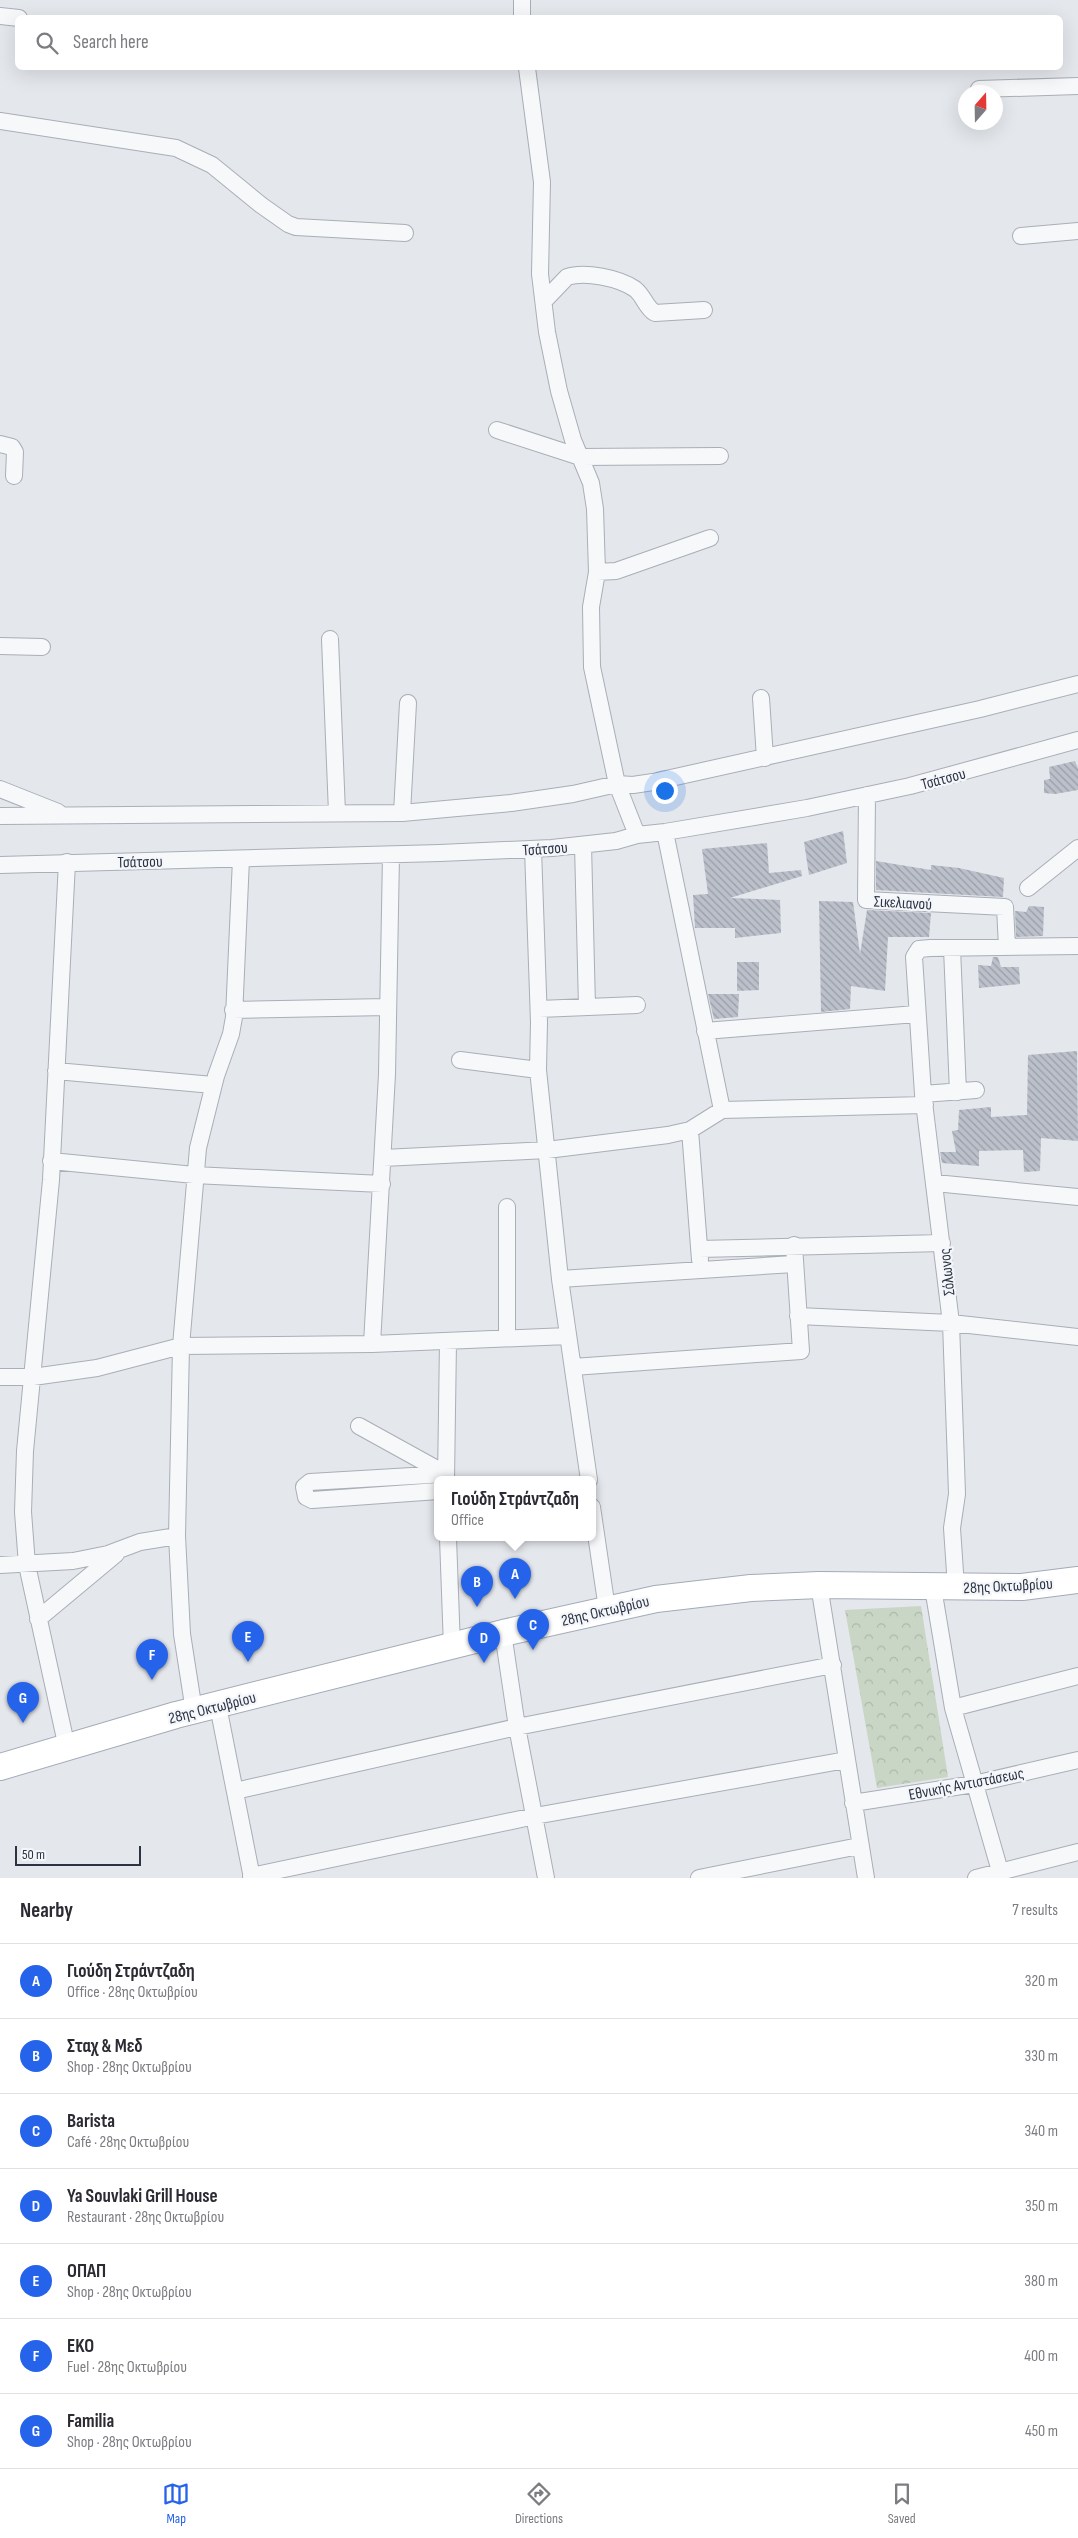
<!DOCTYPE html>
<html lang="en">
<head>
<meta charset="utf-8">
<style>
	:root { --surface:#fff; --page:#f7f7f7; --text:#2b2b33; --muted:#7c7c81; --line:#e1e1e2; --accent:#2563eb }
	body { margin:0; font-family:"Sofia Sans Condensed",sans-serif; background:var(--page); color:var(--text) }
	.compass { position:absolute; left:958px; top:85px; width:45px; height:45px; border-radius:50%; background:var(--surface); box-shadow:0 5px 20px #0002; rotate:20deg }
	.scale { position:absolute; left:15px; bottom:12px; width:126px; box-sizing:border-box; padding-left:5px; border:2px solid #2b3445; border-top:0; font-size:14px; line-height:18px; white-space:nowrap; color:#2b3445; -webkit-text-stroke:4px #f4f6f9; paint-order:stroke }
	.you { position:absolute; left:664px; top:790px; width:18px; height:18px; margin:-12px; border:4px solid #fff; border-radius:50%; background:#1a73e8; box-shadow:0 0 0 8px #1a73e833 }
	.badge { display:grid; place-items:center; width:32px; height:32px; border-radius:50%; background:var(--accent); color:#fff; font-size:16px; font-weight:700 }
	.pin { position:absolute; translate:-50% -41px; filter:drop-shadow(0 1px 2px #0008) }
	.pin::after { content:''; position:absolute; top:26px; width:18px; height:15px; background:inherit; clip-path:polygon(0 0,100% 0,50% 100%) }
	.popup { position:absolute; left:434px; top:1476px; width:162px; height:65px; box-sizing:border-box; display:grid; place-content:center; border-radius:8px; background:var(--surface); filter:drop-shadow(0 1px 4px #0005); font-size:16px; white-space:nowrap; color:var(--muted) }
	.popup b { font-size:19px; color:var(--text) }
	.popup::after { content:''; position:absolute; left:50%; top:100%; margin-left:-10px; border:10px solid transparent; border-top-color:var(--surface) }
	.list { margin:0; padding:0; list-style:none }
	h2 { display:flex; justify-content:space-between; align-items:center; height:65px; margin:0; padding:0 20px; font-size:21px }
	h2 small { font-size:16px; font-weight:400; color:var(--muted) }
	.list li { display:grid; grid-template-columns:32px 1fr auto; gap:15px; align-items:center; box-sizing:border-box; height:75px; padding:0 20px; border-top:1px solid var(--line) }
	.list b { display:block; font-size:19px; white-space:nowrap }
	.list p { margin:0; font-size:16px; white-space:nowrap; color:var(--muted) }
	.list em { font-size:16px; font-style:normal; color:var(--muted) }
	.icon { flex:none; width:28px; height:28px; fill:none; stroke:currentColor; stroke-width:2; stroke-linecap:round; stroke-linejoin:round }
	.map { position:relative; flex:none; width:1078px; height:1878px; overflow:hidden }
	.search { position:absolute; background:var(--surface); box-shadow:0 5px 20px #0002; left:15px; right:15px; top:15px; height:55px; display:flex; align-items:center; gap:12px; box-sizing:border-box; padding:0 18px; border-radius:8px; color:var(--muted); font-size:19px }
	.sheet { height:590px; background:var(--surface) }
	nav { display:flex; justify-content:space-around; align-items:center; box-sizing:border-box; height:70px; border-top:1px solid var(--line); background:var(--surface); font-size:14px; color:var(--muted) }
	nav a { display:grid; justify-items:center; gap:2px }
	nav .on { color:var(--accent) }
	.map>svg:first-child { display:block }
	.forest { fill:url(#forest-crowns) }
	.building { fill:url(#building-back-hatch) }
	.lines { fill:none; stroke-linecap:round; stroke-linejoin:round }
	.street-casing { stroke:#a9aeb7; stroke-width:18 }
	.primary-casing { stroke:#a3abb8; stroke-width:28 }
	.street { stroke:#f7f8fa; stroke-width:16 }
	.primary { stroke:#fff; stroke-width:26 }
	.labels { text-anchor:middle; stroke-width:4.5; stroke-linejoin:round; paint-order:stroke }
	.street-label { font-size:16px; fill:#2b3445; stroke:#f4f6f9 }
</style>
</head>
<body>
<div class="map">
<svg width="1078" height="1878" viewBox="0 0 1078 1878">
	<defs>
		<pattern id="forest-crowns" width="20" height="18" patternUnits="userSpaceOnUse" patternTransform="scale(1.25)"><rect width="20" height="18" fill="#c9d6c5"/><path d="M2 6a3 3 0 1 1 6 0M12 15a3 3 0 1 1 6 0" fill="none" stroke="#adb8ab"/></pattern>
		<pattern id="building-back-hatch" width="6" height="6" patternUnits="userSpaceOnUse" patternTransform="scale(1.25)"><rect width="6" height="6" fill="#bbc0ca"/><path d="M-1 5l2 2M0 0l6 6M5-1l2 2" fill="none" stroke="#989da6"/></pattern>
	</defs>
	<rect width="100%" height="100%" fill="#e4e7ec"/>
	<path class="forest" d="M 921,1606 L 948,1777 L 877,1788 L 845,1610 Z"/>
	<path class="building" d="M 1075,761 L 1078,768 L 1078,790 L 1055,794 L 1044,793 L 1044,780 L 1050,779 L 1049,767 Z
		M 843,831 L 847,863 L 809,875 L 804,842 Z
		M 767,843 L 769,873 L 801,870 L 802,876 L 730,898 L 780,900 L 781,933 L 735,938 L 735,928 L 695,928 L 693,895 L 708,894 L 702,849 Z
		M 876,861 L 931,870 L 931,865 L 959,868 L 1004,878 L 1003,897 L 876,890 Z
		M 819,901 L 853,902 L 860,954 L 867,910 L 931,913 L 929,937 L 888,937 L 885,991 L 851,986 L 850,1009 L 821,1012 Z
		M 1029,906 L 1044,907 L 1043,936 L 1016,937 L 1015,911 L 1026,912 Z
		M 993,957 L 998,957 L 1001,967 L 1019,967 L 1020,984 L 979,988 L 978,965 L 991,966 Z
		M 737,962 L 759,962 L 759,990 L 737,991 Z
		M 708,994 L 739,994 L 738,1017 L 714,1019 Z
		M 1077,1051 L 1078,1141 L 1041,1138 L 1040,1171 L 1024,1172 L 1023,1150 L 979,1151 L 979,1166 L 942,1163 L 940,1152 L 956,1152 L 952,1131 L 958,1130 L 959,1110 L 991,1107 L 991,1117 L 1027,1115 L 1028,1055 Z"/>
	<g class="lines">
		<defs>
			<path id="street" d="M 522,0 L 522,18
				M 0,16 L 19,18
				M 527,68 L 542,182 L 540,274 L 547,332 L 559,391 L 573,440 L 591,483 L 595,509 L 597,572 L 591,607 L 592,667 L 617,784 L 637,835
				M 979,89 L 1078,86
				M 0,121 L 176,148 L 212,165 L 261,205 L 288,224 L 296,227 L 405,233
				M 1021,236 L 1078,231
				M 544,301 L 567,277 C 585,271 619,278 635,289 C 644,296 646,308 655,313 L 704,310
				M 497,430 L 580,457 L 720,456
				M 0,444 L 12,447 L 15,452 L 14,476
				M 597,572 L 616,571 L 710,538
				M 330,639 L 337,813
				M 0,646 L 42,647
				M 761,698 L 765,758
				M 0,789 L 58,812
				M 867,795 L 866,900 L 1005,907 L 1007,947
				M 402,813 L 408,703
				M 0,816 L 402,813 L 511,803 L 573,794 L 617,784 L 633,785 L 653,782 L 980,709 L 1078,684
				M 665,832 L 722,1110
				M 583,845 L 587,1007
				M 533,849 L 539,1022 L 538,1070 L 560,1279 L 589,1480
				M 67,862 L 51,1180 L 25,1451 L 23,1512 L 27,1565 L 67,1748
				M 0,865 L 440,853 L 552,848 L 616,841 L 637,835 L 665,832 L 807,808 L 910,786 L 1078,740
				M 1028,888 L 1078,848
				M 952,948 L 958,1092
				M 539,1009 L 637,1005
				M 233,1010 L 387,1007
				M 705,1031 L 916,1014
				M 460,1060 L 538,1070
				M 56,1071 L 213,1085
				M 923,1094 L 976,1090
				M 690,1130 L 700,1260
				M 383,1158 L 547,1150 L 668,1135 L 690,1130 L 722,1110 L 925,1105
				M 51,1161 L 194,1175 L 382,1184
				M 935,1183 L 1078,1197
				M 507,1207 L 507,1338
				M 699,1249 L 942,1243
				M 560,1279 L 794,1264
				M 798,1316 L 951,1323 L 1078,1337
				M 372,1344 L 387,1074 L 391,855
				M 573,1367 L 801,1351 L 794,1245
				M 0,1377 L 33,1377 L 97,1368 L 181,1346 L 372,1344 L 568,1336
				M 359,1426 L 446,1474
				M 446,1480 L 448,1341
				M 438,1491 L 312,1500 L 306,1497 L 304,1487 L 310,1482 L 446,1474
				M 592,1507 L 607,1609
				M 448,1538 L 452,1647
				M 0,1565 L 73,1561 L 108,1554 L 140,1542 L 177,1536
				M 819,1585 L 866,1878
				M 956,1587 L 952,1528 L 957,1494 L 956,1464 L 951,1323 L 923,1094 L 914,957 L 919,949 L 930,948 L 1078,946
				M 933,1588 L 953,1708 L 1002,1878
				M 38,1619 L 116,1554
				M 503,1633 L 517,1727 L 546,1878
				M 218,1706 L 252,1878
				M 953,1708 L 1078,1676
				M 194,1711 L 182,1634 L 177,1536 L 181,1346 L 198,1148 L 216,1076 L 231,1034 L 234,1017 L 241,859
				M 235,1791 L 517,1727 L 833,1665
				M 853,1803 L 974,1784 L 1078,1760
				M 251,1876 L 535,1816 L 846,1760
				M 699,1878 L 859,1846
				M 976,1878 L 1078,1852"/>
			<path id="primary" d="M 0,1767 L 176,1715 L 503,1633 L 656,1599 L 751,1588 L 819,1585 L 1022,1587 L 1078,1580"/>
		</defs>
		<use href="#street" class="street-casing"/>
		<use href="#primary" class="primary-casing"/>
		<use href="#street" class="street"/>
		<use href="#primary" class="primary"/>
	</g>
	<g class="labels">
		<g class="street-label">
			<text transform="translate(943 778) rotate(-15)" y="6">Τσάτσου</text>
			<text transform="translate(545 848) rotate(-4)" y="6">Τσάτσου</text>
			<text transform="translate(140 861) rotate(-1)" y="6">Τσάτσου</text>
			<text transform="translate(903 902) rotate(3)" y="6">Σικελιανού</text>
			<text transform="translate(946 1272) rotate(-96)" y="6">Σόλωνος</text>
			<text transform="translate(1008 1585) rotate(-3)" y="6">28ης Οκτωβρίου</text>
			<text transform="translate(605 1610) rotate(-13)" y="6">28ης Οκτωβρίου</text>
			<text transform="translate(212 1707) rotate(-14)" y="6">28ης Οκτωβρίου</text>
			<text transform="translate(966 1783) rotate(-11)" y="6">Εθνικής Αντιστάσεως</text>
		</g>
	</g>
</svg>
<svg class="compass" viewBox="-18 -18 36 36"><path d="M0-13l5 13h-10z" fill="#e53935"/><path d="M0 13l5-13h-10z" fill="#7c7c81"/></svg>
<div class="scale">50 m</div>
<div class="you"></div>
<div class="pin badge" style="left:515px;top:1599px">A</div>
<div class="popup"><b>Γιούδη Στράντζαδη</b>Office</div>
<div class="pin badge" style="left:477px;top:1607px">B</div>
<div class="pin badge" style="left:533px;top:1650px">C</div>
<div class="pin badge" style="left:484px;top:1663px">D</div>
<div class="pin badge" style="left:248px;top:1662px">E</div>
<div class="pin badge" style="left:152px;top:1680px">F</div>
<div class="pin badge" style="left:23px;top:1723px">G</div>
<div class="search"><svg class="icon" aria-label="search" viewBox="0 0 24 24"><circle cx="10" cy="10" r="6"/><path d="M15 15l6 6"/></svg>Search here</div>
</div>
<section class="sheet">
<h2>Nearby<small>7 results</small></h2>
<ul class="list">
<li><span class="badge">A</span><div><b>Γιούδη Στράντζαδη</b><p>Office · 28ης Οκτωβρίου</p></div><em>320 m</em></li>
<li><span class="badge">B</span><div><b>Σταχ &amp; Μεδ</b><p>Shop · 28ης Οκτωβρίου</p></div><em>330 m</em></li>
<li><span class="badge">C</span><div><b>Barista</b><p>Café · 28ης Οκτωβρίου</p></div><em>340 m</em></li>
<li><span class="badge">D</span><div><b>Ya Souvlaki Grill House</b><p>Restaurant · 28ης Οκτωβρίου</p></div><em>350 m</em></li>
<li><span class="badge">E</span><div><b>ΟΠΑΠ</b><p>Shop · 28ης Οκτωβρίου</p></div><em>380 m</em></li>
<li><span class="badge">F</span><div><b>EKO</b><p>Fuel · 28ης Οκτωβρίου</p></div><em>400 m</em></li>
<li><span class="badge">G</span><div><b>Familia</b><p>Shop · 28ης Οκτωβρίου</p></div><em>450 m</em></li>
</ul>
</section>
<nav>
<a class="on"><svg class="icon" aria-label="map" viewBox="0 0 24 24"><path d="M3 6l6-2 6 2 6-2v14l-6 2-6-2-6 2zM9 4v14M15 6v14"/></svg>Map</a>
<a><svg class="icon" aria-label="directions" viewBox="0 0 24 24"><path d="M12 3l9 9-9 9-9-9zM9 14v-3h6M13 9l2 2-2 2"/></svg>Directions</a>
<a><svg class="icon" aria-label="saved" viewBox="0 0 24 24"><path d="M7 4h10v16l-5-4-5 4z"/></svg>Saved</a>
</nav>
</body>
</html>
